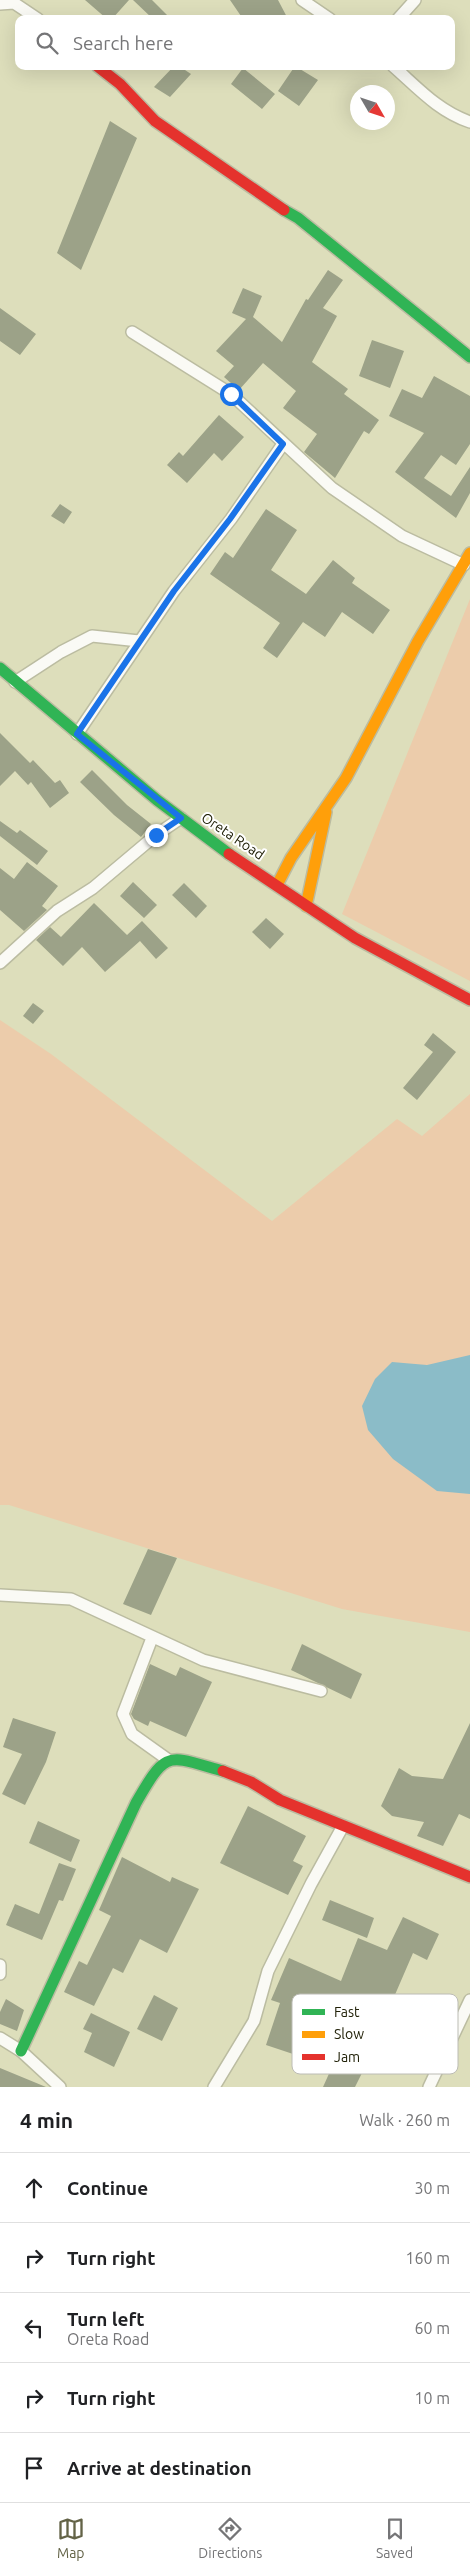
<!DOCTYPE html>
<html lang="en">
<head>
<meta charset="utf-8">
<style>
	:root { --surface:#fff; --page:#f2f2f2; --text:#202124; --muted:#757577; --line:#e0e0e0; --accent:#636347 }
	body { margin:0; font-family:Ubuntu,sans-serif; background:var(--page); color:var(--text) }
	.compass { position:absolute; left:350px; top:85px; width:45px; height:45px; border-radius:50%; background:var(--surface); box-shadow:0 5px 20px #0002; rotate:129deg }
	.stop { position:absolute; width:15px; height:15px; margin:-11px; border:4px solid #1a73e8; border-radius:50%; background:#fff }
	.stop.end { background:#1a73e8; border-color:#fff; box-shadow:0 1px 5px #0008 }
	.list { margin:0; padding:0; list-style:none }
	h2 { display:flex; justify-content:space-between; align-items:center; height:65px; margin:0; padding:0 20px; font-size:21px }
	h2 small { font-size:16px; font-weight:400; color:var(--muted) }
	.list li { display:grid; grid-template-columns:32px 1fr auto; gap:15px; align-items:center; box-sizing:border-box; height:70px; padding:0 20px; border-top:1px solid var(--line) }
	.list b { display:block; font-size:19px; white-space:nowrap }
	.list p { margin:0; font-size:16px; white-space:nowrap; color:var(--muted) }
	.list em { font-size:16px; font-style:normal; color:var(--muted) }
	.icon { flex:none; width:28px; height:28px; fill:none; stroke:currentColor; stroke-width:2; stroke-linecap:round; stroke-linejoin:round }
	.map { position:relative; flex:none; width:470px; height:2087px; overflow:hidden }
	.search { position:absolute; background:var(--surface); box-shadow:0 5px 20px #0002; left:15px; right:15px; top:15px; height:55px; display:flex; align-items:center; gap:12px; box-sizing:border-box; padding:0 18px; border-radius:10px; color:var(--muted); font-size:19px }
	.sheet { height:415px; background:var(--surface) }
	nav { display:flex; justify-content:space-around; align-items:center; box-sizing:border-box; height:70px; border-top:1px solid var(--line); background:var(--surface); font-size:14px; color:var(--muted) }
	nav a { display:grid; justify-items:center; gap:2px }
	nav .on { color:var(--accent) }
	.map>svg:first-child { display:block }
	.green { fill:#ecccab }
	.water { fill:#8bbcc8 }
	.building { fill:#9ca288 }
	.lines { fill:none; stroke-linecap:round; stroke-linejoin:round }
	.street-casing { stroke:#bbbca1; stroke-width:14 }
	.fast-casing { stroke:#bbbca1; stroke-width:14 }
	.slow-casing { stroke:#bbbca1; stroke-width:14 }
	.jam-casing { stroke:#bbbca1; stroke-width:14 }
	.street { stroke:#fafaf5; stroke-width:11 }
	.fast { stroke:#30b455; stroke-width:11 }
	.slow { stroke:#ff9f0a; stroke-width:11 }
	.jam { stroke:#e5322d; stroke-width:11 }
	.route { stroke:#1a73e8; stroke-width:6 }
	.labels { text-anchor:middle; stroke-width:4; stroke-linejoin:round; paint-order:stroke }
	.street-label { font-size:14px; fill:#212108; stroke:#fff }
	.key { fill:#fff; stroke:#bcbcb5; stroke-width:1 }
	.key-label { font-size:14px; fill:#212108 }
</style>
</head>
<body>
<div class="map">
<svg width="470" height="2087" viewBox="0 0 470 2087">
	<rect width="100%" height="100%" fill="#dddebb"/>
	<path class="green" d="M 470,599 L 470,981 L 342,914 Z
		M 0,1020 L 51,1054 L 272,1221 L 397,1119 L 422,1136 L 470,1094 L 470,1632 L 342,1609 L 9,1505 L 0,1505 Z"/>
	<path class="water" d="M 470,1355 L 470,1494 L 437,1491 L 393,1459 L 368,1430 L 362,1406 L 375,1379 L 392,1362 L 427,1365 Z"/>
	<path class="building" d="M 85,0 L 129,0 L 112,19 L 107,19 Z
		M 133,0 L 152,0 L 171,19 L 153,19 Z
		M 230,0 L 278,0 L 288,19 L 243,19 Z
		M 174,66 L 179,66 L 191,74 L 170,97 L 154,87 Z
		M 295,66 L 318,80 L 299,106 L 278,91 Z
		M 243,68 L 275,94 L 262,109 L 231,84 Z
		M 110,121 L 137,138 L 81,270 L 57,253 Z
		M 328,270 L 343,280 L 323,308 L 337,316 L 312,362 L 348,389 L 344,394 L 379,420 L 369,434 L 364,431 L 335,478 L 304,452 L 317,434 L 283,408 L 296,391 L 263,363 L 239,390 L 224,377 L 234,366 L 216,351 L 246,319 L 232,313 L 243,288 L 262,296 L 253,317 L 282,342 L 306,299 L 308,300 Z
		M 0,308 L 36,334 L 20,355 L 0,341 Z
		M 372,340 L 404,351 L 390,388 L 359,376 Z
		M 434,376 L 470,396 L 470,444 L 456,465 L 441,455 L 424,478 L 451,496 L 470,467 L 470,493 L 456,518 L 395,472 L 424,433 L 389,416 L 402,389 L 422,398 Z
		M 219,415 L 244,437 L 222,461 L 214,453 L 187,483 L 167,465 L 179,452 L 183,456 Z
		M 60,504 L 72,512 L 64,524 L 51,516 Z
		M 266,509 L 297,530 L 271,570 L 306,594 L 333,560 L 355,578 L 352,583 L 390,610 L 373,634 L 342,612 L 325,637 L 303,622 L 277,658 L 263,648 L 280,623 L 210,574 L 225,552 L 233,558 Z
		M 0,733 L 30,763 L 33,760 L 55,783 L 60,780 L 69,793 L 50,808 L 31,782 L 28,785 L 15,771 L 0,786 Z
		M 92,770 L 127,805 L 151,824 L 141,837 L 114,815 L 80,782 Z
		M 0,821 L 17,833 L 20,830 L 48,851 L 37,865 L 0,836 Z
		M 27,862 L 58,886 L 42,906 L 47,910 L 24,931 L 0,910 L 0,868 L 14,879 Z
		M 133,882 L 157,905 L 144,918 L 120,896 Z
		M 184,883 L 207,906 L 196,918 L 172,895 Z
		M 94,903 L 127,935 L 142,921 L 168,948 L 156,959 L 140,941 L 105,972 L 82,947 L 63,966 L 36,940 L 50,927 L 61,937 Z
		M 266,918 L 284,934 L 270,949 L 252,932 Z
		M 33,1003 L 44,1011 L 33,1024 L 23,1016 Z
		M 433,1033 L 456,1052 L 417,1100 L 403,1088 L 433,1052 L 424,1045 Z
		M 148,1549 L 177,1558 L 151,1615 L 123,1604 Z
		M 302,1644 L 362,1674 L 351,1699 L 291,1670 Z
		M 150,1664 L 176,1676 L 180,1667 L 212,1682 L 186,1737 L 150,1721 L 148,1726 L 134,1719 L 131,1714 Z
		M 13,1718 L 56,1732 L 46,1762 L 25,1805 L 2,1794 L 22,1754 L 3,1747 Z
		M 470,1723 L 470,1819 L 459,1814 L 443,1846 L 417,1836 L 424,1822 L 392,1816 L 381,1806 L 399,1768 L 412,1776 L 443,1779 Z
		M 248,1806 L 306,1836 L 293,1861 L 303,1866 L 288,1895 L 220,1863 Z
		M 38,1821 L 80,1840 L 71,1862 L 29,1843 Z
		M 122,1857 L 170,1882 L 172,1877 L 199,1889 L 167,1953 L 140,1939 L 123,1973 L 113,1968 L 94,2006 L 64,1992 L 79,1961 L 87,1965 L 111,1916 L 99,1910 Z
		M 59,1863 L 76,1869 L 63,1901 L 59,1900 L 42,1940 L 6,1925 L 15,1904 L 39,1914 Z
		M 330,1900 L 374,1918 L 367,1938 L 322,1920 Z
		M 403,1917 L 439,1934 L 427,1960 L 413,1953 L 394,1997 L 442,2018 L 431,2042 L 419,2037 L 409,2058 L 377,2043 L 355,2087 L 323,2087 L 332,2067 L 266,2045 L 280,2003 L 271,2000 L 289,1958 L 341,1981 L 358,1938 L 387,1950 Z
		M 154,1995 L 178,2008 L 162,2041 L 137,2029 Z
		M 6,1999 L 24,2010 L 17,2031 L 0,2024 L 0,2012 Z
		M 91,2013 L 130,2032 L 114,2067 L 84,2052 L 92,2033 L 83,2029 Z
		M 0,2068 L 46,2087 L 0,2087 Z"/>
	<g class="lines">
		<defs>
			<path id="street" d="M 302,0 L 330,19
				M 0,4 L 14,3 L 38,19
				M 398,19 L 415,0
				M 393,66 C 418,88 438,111 470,122
				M 132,332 L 231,394 L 332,488 L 402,536 L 464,565
				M 15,682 L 61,652 L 92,636 L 139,641
				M 77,734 L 174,591 L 231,519 L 283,444
				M 0,963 L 57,911 L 93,888 L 156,835 L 181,818
				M 0,1595 L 71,1599 L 203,1660 L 321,1691
				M 152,1638 L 123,1714 L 132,1734 L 167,1759
				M 0,1965 L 0,1974
				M 0,2038 L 21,2051 L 60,2087
				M 214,2087 L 254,2021 L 268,1971 L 311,1884 L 343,1826
				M 429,2087 L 470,2000"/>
			<path id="fast" d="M 284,210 L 298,218 L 470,357
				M 0,668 L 157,800 L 229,854
				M 21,2051 L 136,1803 C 167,1749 166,1755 223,1771"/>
			<path id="slow" d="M 277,885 L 291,858 L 346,778 L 418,641 L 470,553
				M 306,906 L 326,812"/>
			<path id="jam" d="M 97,66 L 120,84 L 155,121 L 284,210
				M 229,854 L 355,938 L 470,1000
				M 223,1771 L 251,1782 L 280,1800 L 470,1877"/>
		</defs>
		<use href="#street" class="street-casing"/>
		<use href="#fast" class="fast-casing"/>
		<use href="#slow" class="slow-casing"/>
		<use href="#jam" class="jam-casing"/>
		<use href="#street" class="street"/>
		<use href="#fast" class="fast"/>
		<use href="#slow" class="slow"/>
		<use href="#jam" class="jam"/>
	</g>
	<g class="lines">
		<path class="route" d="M 156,835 L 181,818 L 77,734 L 174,591 L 230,519 L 283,444 L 231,394"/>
	</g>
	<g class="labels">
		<g class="street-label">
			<text transform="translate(233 836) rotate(34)" y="5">Oreta Road</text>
		</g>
	</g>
	<rect x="292" y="1994" width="166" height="80" rx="8" class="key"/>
	<rect x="302" y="2009" width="23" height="6" fill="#30b455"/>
	<rect x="302" y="2031" width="23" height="7" fill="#ff9f0a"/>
	<rect x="302" y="2054" width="23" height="6" fill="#e5322d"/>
	<g class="key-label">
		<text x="334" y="2017">Fast</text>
		<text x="334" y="2039">Slow</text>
		<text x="334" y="2062">Jam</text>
	</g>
</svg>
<svg class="compass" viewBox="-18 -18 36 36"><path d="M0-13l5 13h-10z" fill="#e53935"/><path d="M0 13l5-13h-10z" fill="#757577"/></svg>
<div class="stop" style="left:231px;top:394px"></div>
<div class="stop end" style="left:156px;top:835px"></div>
<div class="search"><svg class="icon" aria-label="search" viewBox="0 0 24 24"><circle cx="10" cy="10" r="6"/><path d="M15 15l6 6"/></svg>Search here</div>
</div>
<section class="sheet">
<h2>4 min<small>Walk · 260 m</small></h2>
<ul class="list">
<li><svg class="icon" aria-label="ahead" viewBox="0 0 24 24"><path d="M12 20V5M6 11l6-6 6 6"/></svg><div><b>Continue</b></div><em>30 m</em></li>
<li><svg class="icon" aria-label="right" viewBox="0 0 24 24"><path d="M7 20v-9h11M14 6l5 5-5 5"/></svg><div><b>Turn right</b></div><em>160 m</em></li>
<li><svg class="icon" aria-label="left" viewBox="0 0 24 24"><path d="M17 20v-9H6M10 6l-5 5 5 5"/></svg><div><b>Turn left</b><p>Oreta Road</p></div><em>60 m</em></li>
<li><svg class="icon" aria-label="right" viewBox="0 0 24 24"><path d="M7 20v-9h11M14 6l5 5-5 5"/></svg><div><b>Turn right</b></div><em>10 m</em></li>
<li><svg class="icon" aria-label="arrive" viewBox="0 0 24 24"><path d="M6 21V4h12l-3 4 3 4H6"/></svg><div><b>Arrive at destination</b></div></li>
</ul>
</section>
<nav>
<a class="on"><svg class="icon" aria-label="map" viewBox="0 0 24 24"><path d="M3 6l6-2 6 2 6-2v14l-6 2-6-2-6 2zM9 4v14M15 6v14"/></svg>Map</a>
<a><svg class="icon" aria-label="directions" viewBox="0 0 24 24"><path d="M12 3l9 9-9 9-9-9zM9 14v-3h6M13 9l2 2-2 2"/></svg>Directions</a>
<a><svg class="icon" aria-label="saved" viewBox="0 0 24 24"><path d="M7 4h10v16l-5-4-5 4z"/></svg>Saved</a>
</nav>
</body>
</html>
